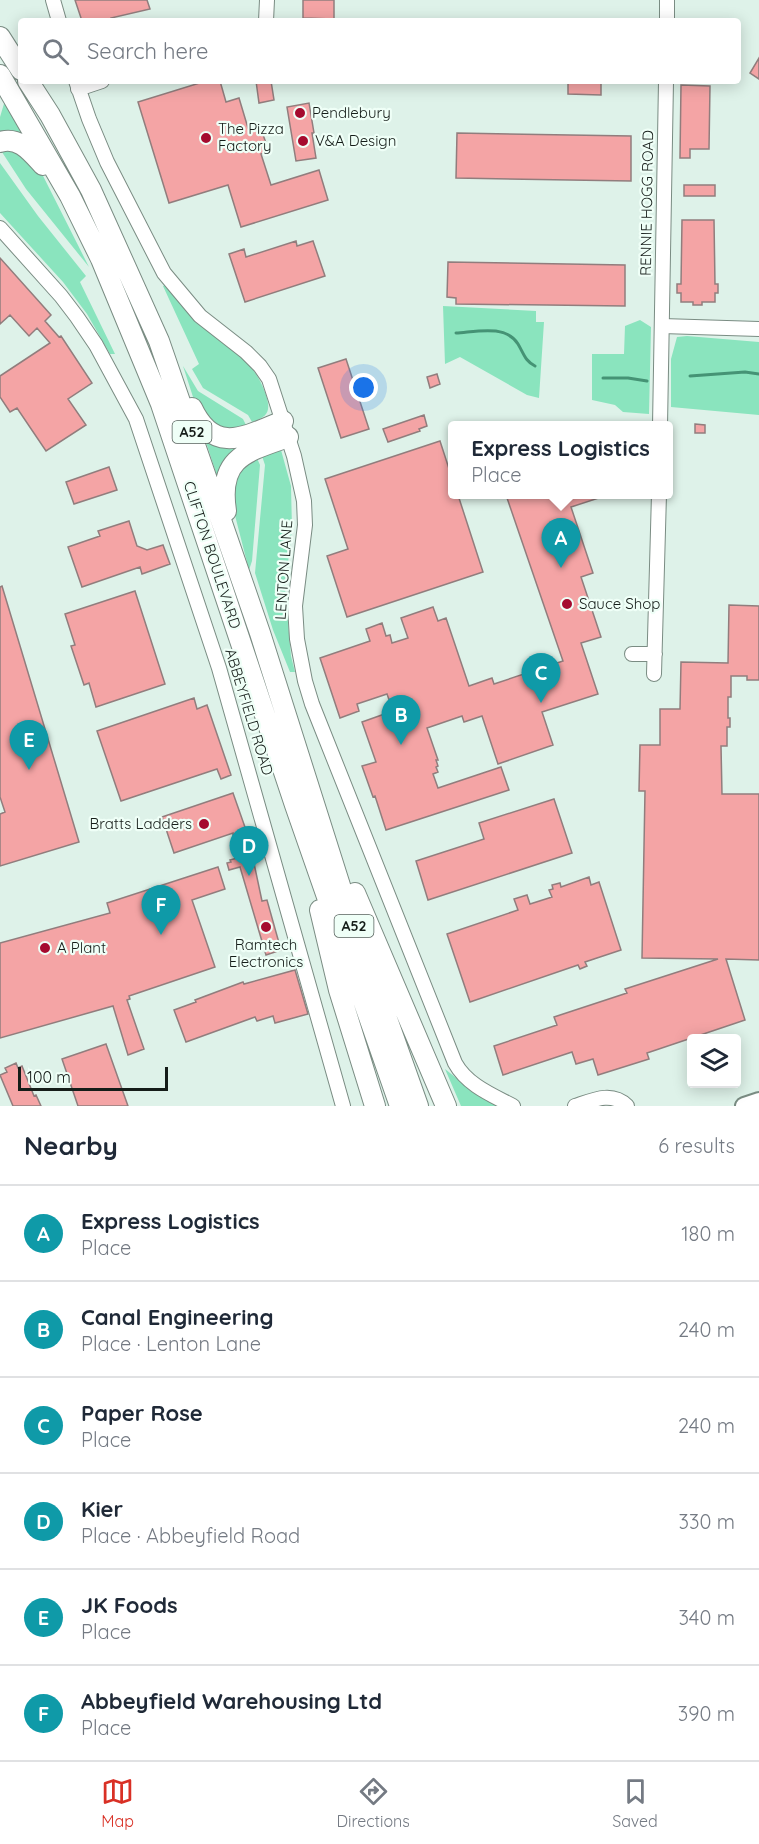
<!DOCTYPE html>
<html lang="en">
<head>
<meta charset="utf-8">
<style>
	:root { --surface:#fff; --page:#f6f6f7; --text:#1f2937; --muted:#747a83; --line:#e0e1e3; --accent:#d93025 }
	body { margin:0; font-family:Quicksand,sans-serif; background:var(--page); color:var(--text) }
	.controls { position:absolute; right:18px; bottom:18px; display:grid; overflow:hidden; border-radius:6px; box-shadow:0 3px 15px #0003 }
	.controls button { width:54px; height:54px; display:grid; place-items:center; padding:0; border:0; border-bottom:2px solid var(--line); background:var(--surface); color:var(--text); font:30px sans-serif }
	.scale { position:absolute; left:18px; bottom:15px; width:150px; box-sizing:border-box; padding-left:6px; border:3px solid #151d19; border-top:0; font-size:16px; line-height:21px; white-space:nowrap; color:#151d19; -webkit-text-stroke:4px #effff7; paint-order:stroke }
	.you { position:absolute; left:364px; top:388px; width:21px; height:21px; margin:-15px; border:4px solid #fff; border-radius:50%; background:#1a73e8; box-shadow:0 0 0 9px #1a73e833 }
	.badge { display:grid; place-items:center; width:39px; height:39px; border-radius:50%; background:var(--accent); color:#fff; font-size:20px; font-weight:700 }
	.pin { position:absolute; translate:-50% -50px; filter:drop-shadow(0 2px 3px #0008) }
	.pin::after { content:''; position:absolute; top:32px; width:21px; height:18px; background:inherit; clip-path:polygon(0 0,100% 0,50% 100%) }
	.popup { position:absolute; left:448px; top:421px; width:225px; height:78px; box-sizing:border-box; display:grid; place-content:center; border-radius:6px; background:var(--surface); filter:drop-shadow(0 2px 4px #0005); font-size:20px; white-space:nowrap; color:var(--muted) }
	.popup b { font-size:22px; color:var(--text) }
	.popup::after { content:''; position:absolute; left:50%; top:100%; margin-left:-12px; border:12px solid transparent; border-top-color:var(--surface) }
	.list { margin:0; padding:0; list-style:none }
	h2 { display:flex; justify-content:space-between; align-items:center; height:78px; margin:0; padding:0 24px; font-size:26px }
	h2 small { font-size:20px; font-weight:400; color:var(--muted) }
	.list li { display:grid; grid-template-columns:39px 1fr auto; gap:18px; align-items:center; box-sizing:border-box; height:96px; padding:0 24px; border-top:2px solid var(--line) }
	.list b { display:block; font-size:22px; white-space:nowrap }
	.list p { margin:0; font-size:20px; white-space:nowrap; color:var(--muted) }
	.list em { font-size:20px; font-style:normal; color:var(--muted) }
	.icon { flex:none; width:33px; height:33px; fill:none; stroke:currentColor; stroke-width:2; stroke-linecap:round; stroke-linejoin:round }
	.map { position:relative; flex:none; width:759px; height:1106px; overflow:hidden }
	.search { position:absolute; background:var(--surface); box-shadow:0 3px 15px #0003; left:18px; right:18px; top:18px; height:66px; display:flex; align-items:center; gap:15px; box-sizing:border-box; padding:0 21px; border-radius:6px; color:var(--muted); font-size:22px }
	.sheet { height:654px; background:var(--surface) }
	nav { display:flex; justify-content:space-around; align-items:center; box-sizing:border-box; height:84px; border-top:2px solid var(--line); background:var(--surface); font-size:16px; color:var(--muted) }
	nav a { display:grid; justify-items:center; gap:3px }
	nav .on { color:var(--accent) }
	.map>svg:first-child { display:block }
	.green { fill:#8ae4be }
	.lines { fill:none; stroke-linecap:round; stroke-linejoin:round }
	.stream { stroke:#459375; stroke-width:3 }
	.building { fill:#f4a4a5; stroke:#917d7d; stroke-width:1.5 }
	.minor-casing { stroke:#7a8c83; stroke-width:16 }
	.major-casing { stroke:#7a8c83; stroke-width:20 }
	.highway-casing { stroke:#7a8c83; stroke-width:22 }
	.minor { stroke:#fff; stroke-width:14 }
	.major { stroke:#fff; stroke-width:16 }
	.highway { stroke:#fff; stroke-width:20 }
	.poi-dot { fill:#a50a2e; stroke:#effff7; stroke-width:2 }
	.labels { text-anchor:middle; stroke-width:4.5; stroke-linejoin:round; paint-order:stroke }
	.shield { fill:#effff7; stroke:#56615c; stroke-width:1.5 }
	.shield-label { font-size:14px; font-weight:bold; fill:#151d19 }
	.poi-label { font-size:15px; fill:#151d19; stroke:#effff7; text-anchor:start }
	.street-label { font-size:15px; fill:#151d19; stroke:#effff7 }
</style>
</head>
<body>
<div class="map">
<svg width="759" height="1106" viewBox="0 0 759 1106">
	<rect width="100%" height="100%" fill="#def2e9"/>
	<path class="green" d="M 6,97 L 28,137 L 0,135 L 0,117 Z
		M 8,146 L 35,160 L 89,267 L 26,189 L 0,149 Z
		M 0,163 L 38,216 L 86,276 L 80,282 L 115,354 L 110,354 L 87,314 L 63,282 L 0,213 Z
		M 168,283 C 176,293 183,304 191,313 C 217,343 253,354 266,395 C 271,411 268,417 252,422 L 248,415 L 203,388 L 192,369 L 199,364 L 163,286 Z
		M 443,306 L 536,311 L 536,322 L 544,322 L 539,398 L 527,395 L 460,357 L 445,364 Z
		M 640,320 L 651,327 L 649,414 L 623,412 L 615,405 L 592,400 L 592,354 L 624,354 L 625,326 Z
		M 687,336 L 759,342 L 759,415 L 671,407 L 671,359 L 677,337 Z
		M 183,366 L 198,391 L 243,419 L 246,425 L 228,431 L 206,422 L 193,397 Z
		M 204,436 L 237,446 L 222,465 L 217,476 Z
		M 260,450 L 281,450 L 291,486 L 292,529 L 285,588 L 291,656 L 295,672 L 290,672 L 273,630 L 255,573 L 265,465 Z
		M 256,456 L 260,465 L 252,561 L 249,570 L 229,492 L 232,470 Z
		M 445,1069 L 475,1093 L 500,1106 L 461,1106 Z"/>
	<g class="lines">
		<path class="stream" d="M 456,333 C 475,332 506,324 518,344 C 524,354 525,361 535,366
			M 690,376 L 745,372 L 759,374
			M 603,378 L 628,378 L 647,381"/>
	</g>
	<path class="building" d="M 75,0 L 147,0 L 150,9 L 111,18 L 112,21 L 82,21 Z
		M 303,0 L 334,0 L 334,19 L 303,18 Z
		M 759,58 L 759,79 L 750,73 Z
		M 206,81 L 220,81 L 226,102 L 239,98 L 248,128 L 261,129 L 267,146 L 267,152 L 261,154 L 271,185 L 319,170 L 328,200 L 241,227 L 228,185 L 169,203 L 138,102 Z
		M 256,81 L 271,81 L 274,100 L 259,103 Z
		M 568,81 L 601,81 L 601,95 L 568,94 Z
		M 681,85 L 710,86 L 709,149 L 690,149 L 690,158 L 680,158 Z
		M 309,103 L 314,133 L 312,133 L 316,158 L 296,161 L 287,107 Z
		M 457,133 L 631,136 L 631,181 L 456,178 Z
		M 684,185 L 715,185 L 715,196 L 684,196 Z
		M 682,220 L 714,220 L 715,284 L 718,284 L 718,293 L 715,293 L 715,302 L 702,302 L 702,305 L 693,305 L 693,302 L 681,302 L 681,293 L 677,293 L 677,284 L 681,284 Z
		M 296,241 L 297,246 L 313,241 L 325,276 L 245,302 L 229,254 L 244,249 L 246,257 Z
		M 0,258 L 51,315 L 45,321 L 59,337 L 61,336 L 92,383 L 68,399 L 86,425 L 46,451 L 17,408 L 10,412 L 0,397 L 0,376 L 50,343 L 37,328 L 29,336 L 10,315 L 0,324 Z
		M 448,262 L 625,265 L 625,306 L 456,304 L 456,298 L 447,297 Z
		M 346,359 L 369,429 L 341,438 L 318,368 Z
		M 437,374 L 440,384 L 430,388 L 427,377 Z
		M 424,415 L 427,426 L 419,429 L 420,431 L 388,442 L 383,429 Z
		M 695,424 L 705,425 L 705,433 L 695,433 Z
		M 440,441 L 453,481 L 453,495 L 458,495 L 483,572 L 347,617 L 327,556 L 348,549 L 325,479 Z
		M 109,467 L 117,490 L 74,504 L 66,482 Z
		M 506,495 L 604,495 L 605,496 L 571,507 L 593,573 L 581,577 L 601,637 L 581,643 L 598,694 L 542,712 L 553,745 L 498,764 L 482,716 L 464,722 L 462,716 L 427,728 L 438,760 L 436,760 L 438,766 L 436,767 L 438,772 L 433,774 L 438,788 L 501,767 L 509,790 L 386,830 L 375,796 L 373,797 L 362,766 L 376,762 L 362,722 L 393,711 L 387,694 L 357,704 L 359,711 L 340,718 L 320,658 L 370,641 L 366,629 L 382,623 L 386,636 L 390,635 L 392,643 L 408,638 L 401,618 L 433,607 L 438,621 L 446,618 L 469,686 L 492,678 L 494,684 L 563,661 Z
		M 129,521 L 137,546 L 147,550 L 163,545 L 170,564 L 142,574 L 140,567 L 82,587 L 68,547 L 100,536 L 98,531 Z
		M 2,586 L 79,842 L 0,866 L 0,814 L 5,812 L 0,797 L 0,587 Z
		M 135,591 L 165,684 L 96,707 L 89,683 L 84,685 L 71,646 L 75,645 L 65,614 Z
		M 729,605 L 759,606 L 759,680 L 747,680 L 747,676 L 731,676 L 731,697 L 728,697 L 728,718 L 730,718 L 730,727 L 727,727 L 727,746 L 721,746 L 722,794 L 759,794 L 759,960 L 726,959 L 745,1020 L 647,1053 L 649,1059 L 598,1075 L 593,1059 L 576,1064 L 572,1052 L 503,1075 L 494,1046 L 557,1025 L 554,1017 L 627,993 L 625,989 L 718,959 L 642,958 L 645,791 L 639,791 L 640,745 L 660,745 L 660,709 L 680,709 L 681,662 L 728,663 Z
		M 194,698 L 197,709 L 207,705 L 231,775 L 221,779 L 217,769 L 121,801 L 97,731 Z
		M 233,793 L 246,830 L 233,835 L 233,833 L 174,853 L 162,817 Z
		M 554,799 L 572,853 L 428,900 L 416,861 L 484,839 L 479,823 Z
		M 252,854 L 262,901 L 267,900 L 281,950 L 266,955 L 240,867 L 229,870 L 227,863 L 231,862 L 230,860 Z
		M 218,867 L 225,889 L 192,900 L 215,967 L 129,996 L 130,999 L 127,1000 L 144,1049 L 128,1055 L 113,1006 L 0,1038 L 0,943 L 110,913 L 107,903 Z
		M 589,877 L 591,885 L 599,882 L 621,950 L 585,962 L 587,966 L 580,969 L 578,965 L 470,1002 L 447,934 L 518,910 L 514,899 L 527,895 L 530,904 L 552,897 L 549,890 L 553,889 L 552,885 L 560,883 L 561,887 Z
		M 295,970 L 308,1014 L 275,1023 L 273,1016 L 257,1021 L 255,1017 L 186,1042 L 174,1010 L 196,1002 L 195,1000 L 243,982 L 244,984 Z
		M 106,1044 L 128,1106 L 78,1106 L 62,1059 Z
		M 16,1063 L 18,1068 L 22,1066 L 34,1096 L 36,1095 L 41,1106 L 13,1106 L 0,1075 L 7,1072 L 5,1068 Z"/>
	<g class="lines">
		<defs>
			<path id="minor" d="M 53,0 L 59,21
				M 266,21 L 267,0
				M 667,21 L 667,0
				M 76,81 L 89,119 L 107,162 L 164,273 L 200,316 L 246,352 L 260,366 L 269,379 L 294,456 L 304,501 L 305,525 L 295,606 L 297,639 L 305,681 L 312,704 L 455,1063 C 467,1085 492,1095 513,1106
				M 78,89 L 102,81
				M 0,228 L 61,296 L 77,317 L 96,345 L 136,419 L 219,668 L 343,1106
				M 662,326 L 759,329
				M 660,426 L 666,81
				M 632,654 L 655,654
				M 654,674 L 659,494
				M 575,1106 C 593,1100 612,1091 627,1106"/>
			<path id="major" d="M 744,1106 L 759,1101"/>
			<path id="highway" d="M 0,37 L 21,70
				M 0,75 L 70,196 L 101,259 L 161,404 L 295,805 L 400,1106
				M 28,81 L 50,115 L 91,190 L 159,341 L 260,633 L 343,895 L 418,1106
				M 0,142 C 19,136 31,152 43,165
				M 192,408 C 214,455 244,437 283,421
				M 226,511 C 218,458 245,452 288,437
				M 355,893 L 446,1106
				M 320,910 L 339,990 L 375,1106"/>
		</defs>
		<use href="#minor" class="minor-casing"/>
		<use href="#major" class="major-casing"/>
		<use href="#highway" class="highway-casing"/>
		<use href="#minor" class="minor"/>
		<use href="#major" class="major"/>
		<use href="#highway" class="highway"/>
	</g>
	<g class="poi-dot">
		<circle cx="300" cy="113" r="6"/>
		<circle cx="206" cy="138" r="6"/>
		<circle cx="303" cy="141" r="6"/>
		<circle cx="567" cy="604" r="6"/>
		<circle cx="204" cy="824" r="6"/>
		<circle cx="266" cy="927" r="6"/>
		<circle cx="45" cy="948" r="6"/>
	</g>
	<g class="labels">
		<g class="shield">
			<rect x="172.5" y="421" width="39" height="22" rx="4.5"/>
			<rect x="334.5" y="915" width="39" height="22" rx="4.5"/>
		</g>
		<g class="shield-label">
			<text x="192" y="437">A52</text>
			<text x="354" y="931">A52</text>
		</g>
		<g class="poi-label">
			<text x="312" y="118">Pendlebury</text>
			<text x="218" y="134">The Pizza<tspan x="218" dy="17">Factory</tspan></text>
			<text x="315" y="146">V&amp;A Design</text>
			<text x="579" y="609">Sauce Shop</text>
			<text x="192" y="829" text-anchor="end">Bratts Ladders</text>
			<text x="266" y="950" text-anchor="middle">Ramtech<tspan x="266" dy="17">Electronics</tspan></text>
			<text x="57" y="953">A Plant</text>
		</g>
		<g class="street-label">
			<text transform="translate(647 203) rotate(-89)" y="5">RENNIE HOGG ROAD</text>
			<text transform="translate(212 555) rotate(72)" y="5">CLIFTON BOULEVARD</text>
			<text transform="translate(284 570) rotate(-86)" y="5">LENTON LANE</text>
			<text transform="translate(249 712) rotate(73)" y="5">ABBEYFIELD ROAD</text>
		</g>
	</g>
</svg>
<div class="controls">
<button><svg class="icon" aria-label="layers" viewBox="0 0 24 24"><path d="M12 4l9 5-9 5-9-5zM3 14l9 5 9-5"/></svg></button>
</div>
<div class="scale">100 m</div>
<div class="you"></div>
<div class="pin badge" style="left:561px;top:568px;background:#0f9aa8">A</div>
<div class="popup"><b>Express Logistics</b>Place</div>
<div class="pin badge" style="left:401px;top:745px;background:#0f9aa8">B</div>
<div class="pin badge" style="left:541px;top:703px;background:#0f9aa8">C</div>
<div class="pin badge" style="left:249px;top:876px;background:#0f9aa8">D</div>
<div class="pin badge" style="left:29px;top:770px;background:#0f9aa8">E</div>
<div class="pin badge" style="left:161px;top:935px;background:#0f9aa8">F</div>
<div class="search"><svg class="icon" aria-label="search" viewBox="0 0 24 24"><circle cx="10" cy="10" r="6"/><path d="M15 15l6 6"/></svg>Search here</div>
</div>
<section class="sheet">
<h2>Nearby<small>6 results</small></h2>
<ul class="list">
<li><span class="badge" style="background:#0f9aa8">A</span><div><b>Express Logistics</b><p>Place</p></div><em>180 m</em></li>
<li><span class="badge" style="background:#0f9aa8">B</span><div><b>Canal Engineering</b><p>Place · Lenton Lane</p></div><em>240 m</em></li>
<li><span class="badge" style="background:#0f9aa8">C</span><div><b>Paper Rose</b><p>Place</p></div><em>240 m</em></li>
<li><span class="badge" style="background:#0f9aa8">D</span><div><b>Kier</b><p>Place · Abbeyfield Road</p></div><em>330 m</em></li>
<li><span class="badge" style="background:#0f9aa8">E</span><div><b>JK Foods</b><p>Place</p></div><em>340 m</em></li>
<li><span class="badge" style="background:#0f9aa8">F</span><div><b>Abbeyfield Warehousing Ltd</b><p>Place</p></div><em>390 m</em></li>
</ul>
</section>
<nav>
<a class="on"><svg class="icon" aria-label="map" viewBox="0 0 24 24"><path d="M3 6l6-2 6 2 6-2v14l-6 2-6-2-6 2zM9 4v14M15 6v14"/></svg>Map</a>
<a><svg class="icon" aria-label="directions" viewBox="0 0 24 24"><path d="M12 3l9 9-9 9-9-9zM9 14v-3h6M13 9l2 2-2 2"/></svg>Directions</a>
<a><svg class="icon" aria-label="saved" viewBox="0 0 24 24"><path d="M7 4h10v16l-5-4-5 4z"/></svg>Saved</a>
</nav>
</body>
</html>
